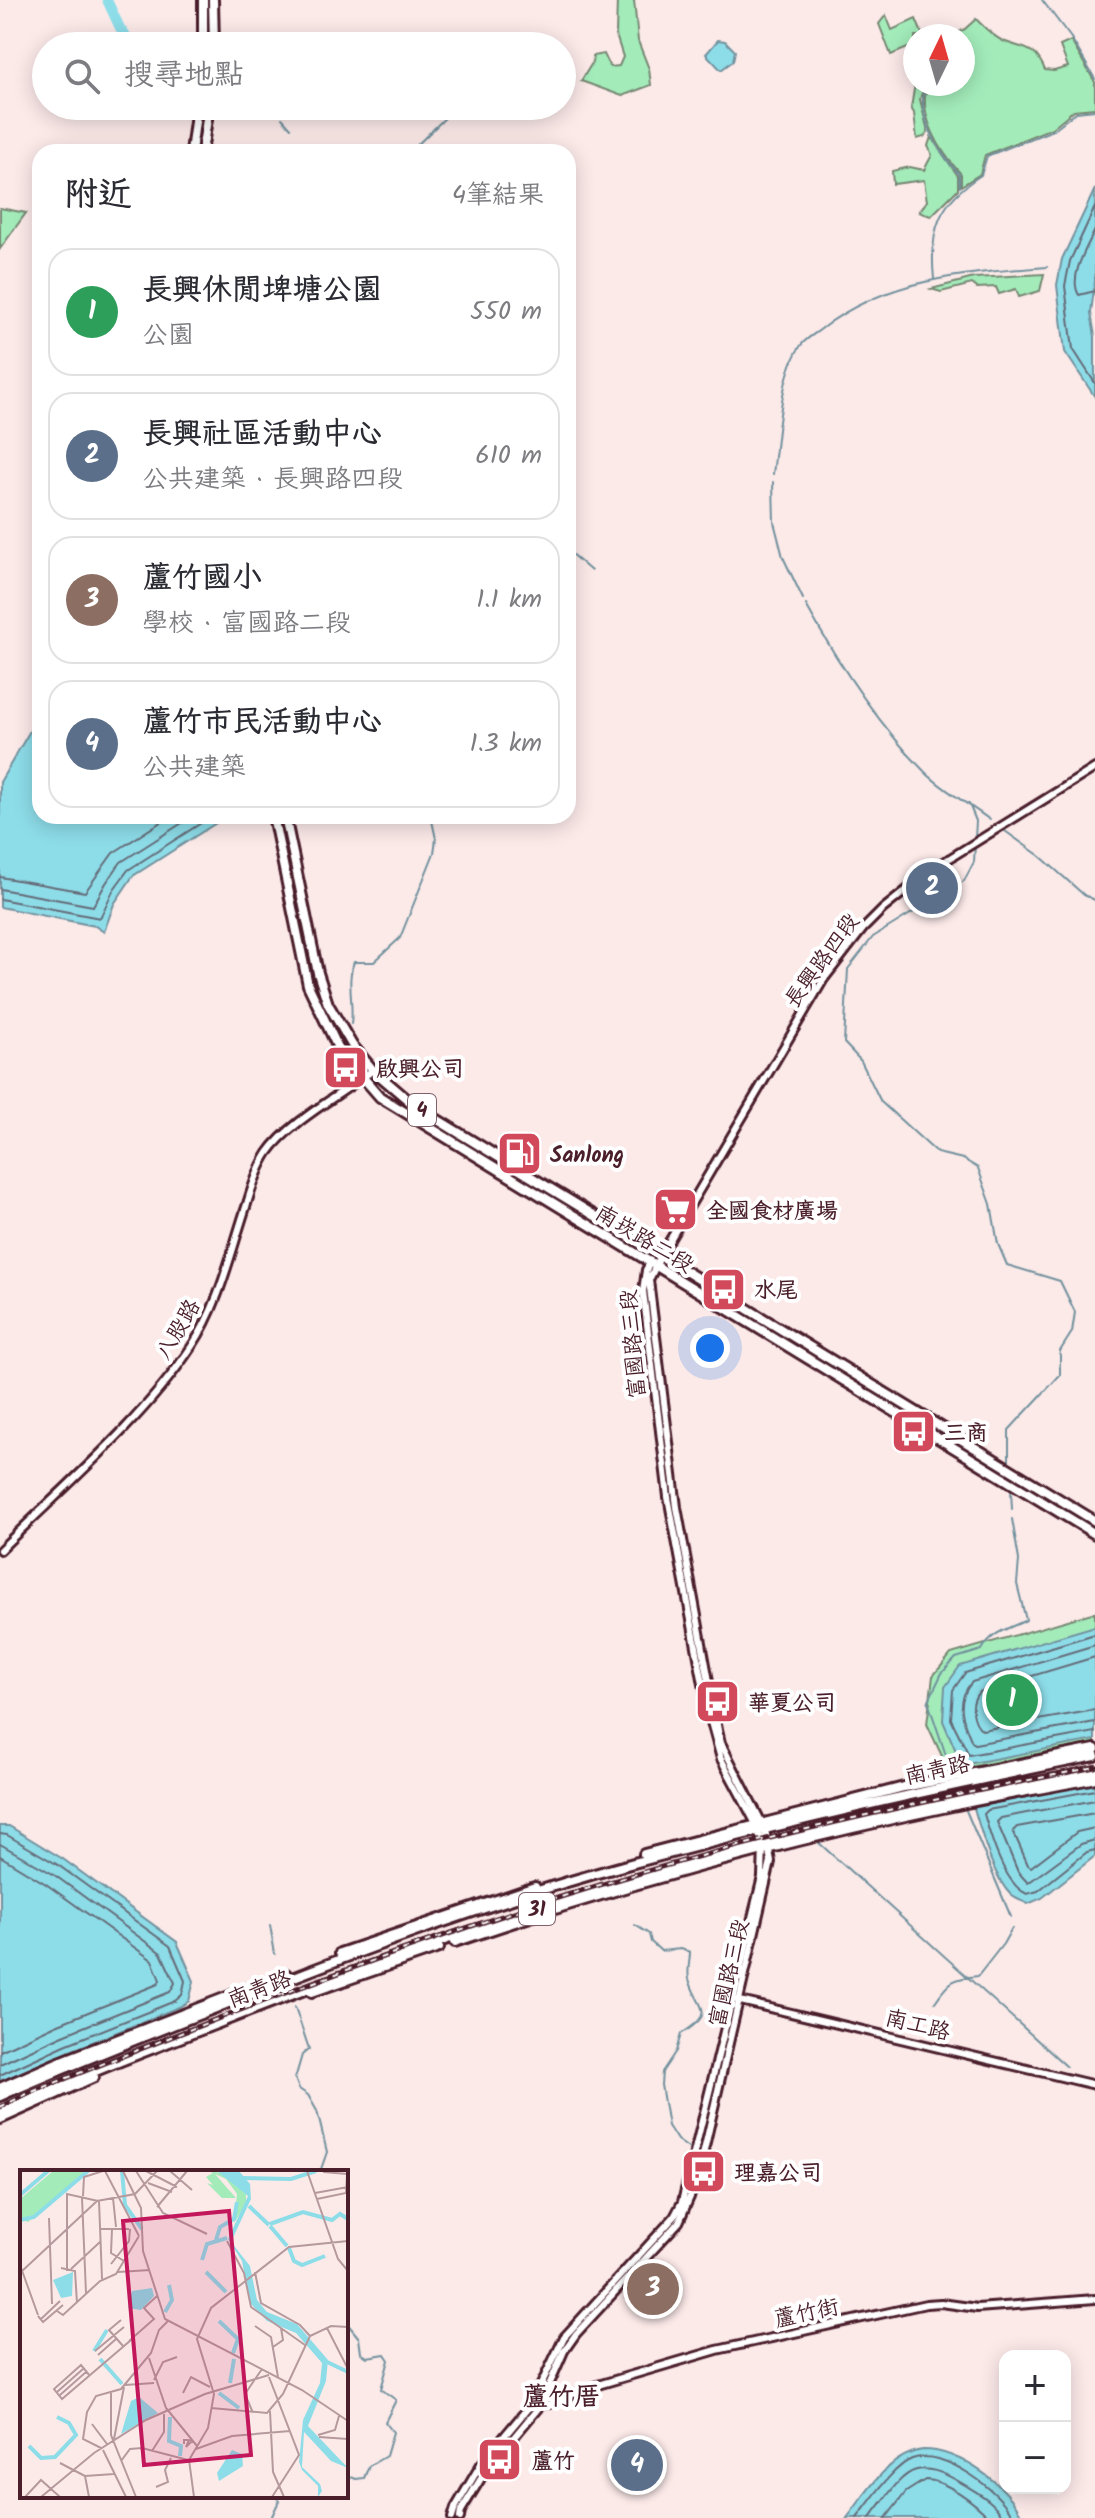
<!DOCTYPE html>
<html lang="zh-TW">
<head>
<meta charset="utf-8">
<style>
	:root { --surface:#fff; --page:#f7f7f7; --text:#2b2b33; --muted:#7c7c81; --line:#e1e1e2; --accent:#d1495b }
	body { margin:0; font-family:Kalam,"LXGW WenKai TC",sans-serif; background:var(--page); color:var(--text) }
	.controls { position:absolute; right:24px; bottom:24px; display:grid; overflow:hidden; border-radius:16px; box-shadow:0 4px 20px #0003 }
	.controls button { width:72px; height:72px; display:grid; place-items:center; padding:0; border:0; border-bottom:2px solid var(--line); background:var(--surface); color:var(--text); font:40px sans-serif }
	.compass { position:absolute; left:903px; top:24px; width:72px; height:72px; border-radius:50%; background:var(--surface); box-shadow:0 4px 20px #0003; rotate:5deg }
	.you { position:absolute; left:710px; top:1348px; width:28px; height:28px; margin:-20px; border:6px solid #fff; border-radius:50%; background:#1a73e8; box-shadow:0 0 0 12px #1a73e833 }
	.badge { display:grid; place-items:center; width:52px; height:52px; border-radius:50%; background:var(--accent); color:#fff; font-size:26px; font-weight:700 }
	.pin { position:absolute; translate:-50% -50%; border:4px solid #fff; box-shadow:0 2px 8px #0006 }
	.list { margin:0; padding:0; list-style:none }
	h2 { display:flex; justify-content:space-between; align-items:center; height:104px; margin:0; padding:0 32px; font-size:34px }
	h2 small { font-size:26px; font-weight:400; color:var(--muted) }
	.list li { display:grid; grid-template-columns:52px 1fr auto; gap:24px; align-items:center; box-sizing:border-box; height:128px; margin:0 16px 16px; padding:0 16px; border:2px solid var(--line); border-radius:24px }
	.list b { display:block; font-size:30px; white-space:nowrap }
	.list p { margin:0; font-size:26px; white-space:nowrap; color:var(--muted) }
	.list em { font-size:26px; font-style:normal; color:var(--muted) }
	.icon { flex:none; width:44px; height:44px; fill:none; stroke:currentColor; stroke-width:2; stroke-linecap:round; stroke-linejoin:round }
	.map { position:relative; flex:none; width:1095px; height:2518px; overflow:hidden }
	.search { position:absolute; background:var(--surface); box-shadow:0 4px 20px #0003; left:32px; top:32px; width:544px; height:88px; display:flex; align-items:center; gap:20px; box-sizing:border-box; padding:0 28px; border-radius:44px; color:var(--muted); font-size:30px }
	.panel { position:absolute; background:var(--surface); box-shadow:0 4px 20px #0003; left:32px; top:144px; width:544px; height:680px; border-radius:24px }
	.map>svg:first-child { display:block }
	.green { fill:#a3ecba; stroke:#768672; stroke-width:2 }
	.water { fill:#8ddde9; stroke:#72919d; stroke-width:2 }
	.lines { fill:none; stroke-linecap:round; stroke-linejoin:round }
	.shore { stroke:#656b77; stroke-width:2 }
	.stream { stroke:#72919d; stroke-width:2 }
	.river { stroke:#8ddde9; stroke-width:10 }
	.minor-casing { stroke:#4a1f2b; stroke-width:12 }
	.major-casing { stroke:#4a1f2b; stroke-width:14 }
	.minor { stroke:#fff; stroke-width:6 }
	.major { stroke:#fff; stroke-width:8 }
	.rail-casing { stroke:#4a1f2b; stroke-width:5 }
	.rail { stroke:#fff; stroke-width:2; stroke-dasharray:6; stroke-linecap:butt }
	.labels { text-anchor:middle; stroke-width:8; stroke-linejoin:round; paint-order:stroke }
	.shield { fill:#fff; stroke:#80626b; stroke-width:2 }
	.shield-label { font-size:20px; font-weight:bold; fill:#4a1f2b }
	.street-label { font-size:22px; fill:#4a1f2b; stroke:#fff }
	.poi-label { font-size:22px; font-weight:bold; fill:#4a1f2b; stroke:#fff; text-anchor:start }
	.quarter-label { font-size:26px; font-weight:bold; fill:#4a1f2b; stroke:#fff }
	.inset-river { fill:none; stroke:#8ddde9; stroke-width:4 }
	.inset-road { fill:none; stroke:#b5999d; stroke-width:2 }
	.view { fill:#c2185b; fill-opacity:0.15; stroke:#c2185b; stroke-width:4 }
	.inset-edge { fill:none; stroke:#4a1f2b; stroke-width:4 }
</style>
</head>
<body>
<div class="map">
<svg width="1095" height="2518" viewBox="0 0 1095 2518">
	<rect width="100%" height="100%" fill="#fceae9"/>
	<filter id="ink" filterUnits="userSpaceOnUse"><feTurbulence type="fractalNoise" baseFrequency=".0125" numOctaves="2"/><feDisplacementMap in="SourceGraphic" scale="16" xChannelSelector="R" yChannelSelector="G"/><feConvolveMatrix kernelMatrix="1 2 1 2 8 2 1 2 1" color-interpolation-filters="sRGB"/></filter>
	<g filter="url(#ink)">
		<path class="green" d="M 617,0 L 634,0 L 638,41 L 649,69 L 651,85 L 622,96 L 581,81 L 592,63 L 593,56 L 604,54 L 610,67 L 619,66 L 623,57 L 616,35 Z
			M 886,15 L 892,30 L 916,19 L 923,36 L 915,36 L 915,45 L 891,55 L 879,24 Z
			M 976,19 C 984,27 992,36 1003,41 C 1025,50 1034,45 1045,70 L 1054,71 L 1068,67 L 1060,46 L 1071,41 L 1095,82 L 1095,108 L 1074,110 L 1052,128 L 985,155 L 980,174 L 961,186 L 961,174 C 941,153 916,113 928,84 L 963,84 L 963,36 L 951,36 L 965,29 Z
			M 915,83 L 925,84 L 920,99 L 928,132 L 924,137 L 917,139 L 914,113 L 911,108 Z
			M 931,137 L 958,176 L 958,189 L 931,216 L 919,212 L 927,201 L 924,180 L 893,184 L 892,171 L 910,167 L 924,170 L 932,155 L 928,146 Z
			M 0,208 L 26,213 L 0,249 Z
			M 1044,274 L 1040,291 L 1019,297 L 1016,289 L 999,294 L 996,287 L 977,288 L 972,284 L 941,292 L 931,289 L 974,278 Z
			M 1095,1612 L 1095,1743 L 949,1771 L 927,1724 L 933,1676 L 951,1654 Z"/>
		<path class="water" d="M 718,40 L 725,41 L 735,51 L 733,61 L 721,70 L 706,54 Z
			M 1095,189 L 1095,281 L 1091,313 L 1095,336 L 1095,397 L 1065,352 L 1057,285 L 1062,259 Z
			M 40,725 L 40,816 L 227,816 L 133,876 L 114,904 L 104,932 L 95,926 L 0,907 L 0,782 L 31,729 Z
			M 1095,1626 L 1095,1740 L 962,1765 L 943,1721 L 945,1687 L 960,1666 Z
			M 1095,1782 L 1095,1856 L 1042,1898 L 1028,1904 C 1023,1901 1015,1899 1011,1895 C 992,1876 981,1830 973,1805 Z
			M 0,1826 L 9,1826 L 63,1859 L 177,1942 L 194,1981 L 189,2001 L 179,2007 L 68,2052 L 0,2084 Z
			M 923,2450 C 960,2450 1008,2485 1023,2518 L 847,2518 C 867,2492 889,2454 923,2450 Z"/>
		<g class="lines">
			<path class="shore" d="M 1095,207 L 1070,261 L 1065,286 L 1073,349 L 1095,383
				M 1095,230 C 1087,247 1068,277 1079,295 L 1095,291
				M 0,877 L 85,892 L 113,853 L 170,816
				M 0,889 L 93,906 L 106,883 L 121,862 L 193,816
				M 0,899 L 100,918 L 114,889 L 128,870 L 212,816
				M 1095,1634 L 965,1673 L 953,1690 L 951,1719 L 969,1755 L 1095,1732
				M 1095,1645 L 972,1682 C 955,1701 962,1720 972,1742 L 975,1744 L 1095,1722
				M 1095,1657 L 979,1692 C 969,1703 972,1721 982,1730 L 1095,1710
				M 1095,1790 L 988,1810 L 984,1814 C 991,1838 1004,1884 1027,1894 L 1038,1891 L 1087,1852 L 1095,1850
				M 1095,1800 L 1001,1818 L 997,1822 L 1018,1872 L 1028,1883 L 1081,1844 L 1095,1840
				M 1095,1813 L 1017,1827 L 1013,1831 L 1028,1865 L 1031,1867 L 1077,1832 L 1095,1828
				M 0,1834 L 7,1835 L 58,1865 L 170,1946 L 185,1981 L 182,1995 L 175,2001 L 65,2045 L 0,2075
				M 0,1844 L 53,1874 L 161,1953 L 175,1983 L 170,1992 L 61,2036 L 0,2064
				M 0,1856 L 46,1884 L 152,1960 L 160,1980 L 158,1984 L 56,2025 L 0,2051
				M 857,2518 C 871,2501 892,2467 912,2459 C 944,2447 1001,2492 1014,2518
				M 870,2518 C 905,2474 910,2452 965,2485 C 980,2494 995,2502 1003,2518
				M 886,2518 L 906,2492 L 925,2480 C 946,2480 976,2503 989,2518"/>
			<path class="stream" d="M 1042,0 L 1071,38 L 1095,79
				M 926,84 C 914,112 939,153 959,174 L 960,187
				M 282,118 L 291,128
				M 410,152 L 457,106
				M 934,279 C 929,229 939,202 981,175 L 987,156 L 1053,130 L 1076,112 L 1095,110
				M 773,474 C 778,438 780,372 802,344 C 807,338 816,333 821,329 C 886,278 968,273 1047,267
				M 773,482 L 774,522 L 783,557 L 803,599
				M 568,551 L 591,571
				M 806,605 C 839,665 877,723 925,772 C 943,790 969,804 990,820
				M 969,804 L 976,821 L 975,838
				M 1005,831 L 1040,856 L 1084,895 L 1095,900
				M 975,844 L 974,862 L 964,881 L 873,937 L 848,969 L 844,1043 L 861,1061 L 881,1102 L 937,1153 L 963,1159 L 978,1168 L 991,1204 L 998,1244 L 1007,1265 L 1060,1281 L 1075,1312 L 1072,1332 L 1060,1351 L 1060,1375 L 1009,1430 L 1009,1464
				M 351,1024 C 354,1003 346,981 354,962 L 374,962 L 400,938 L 434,853 L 436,839 L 431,816
				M 1011,1490 L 1012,1509
				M 952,1773 L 928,1702 L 942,1673 L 956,1658 L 982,1650 C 992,1631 1009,1629 1026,1620 L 1017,1584 L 1019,1560 L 1012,1519
				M 965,1808 L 1011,1917
				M 818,1842 L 1066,2066
				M 270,1925 L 275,1954
				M 635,1925 L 649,1934 L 651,1942 L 661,1951 L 681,1949 L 690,1952 C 690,1961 687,1970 689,1979 C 698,2010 718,2011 681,2034 L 676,2051 L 662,2072 L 661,2085 L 668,2126 L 677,2140 L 691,2150
				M 935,2002 C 949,1981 953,1978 978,1976 L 1003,1944 L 1012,1928
				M 295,2007 L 309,2049 L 302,2055 L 295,2079 L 299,2089 L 308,2095 L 317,2111 L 327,2152 L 320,2172
				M 346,2322 L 359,2338 L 361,2353 L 367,2357 L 385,2354 L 389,2360 L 381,2389 L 396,2400 L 385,2422 L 393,2432 L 386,2456 L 369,2466 L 364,2478 L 356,2479 L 346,2475
				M 271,2518 L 279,2501 L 278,2496"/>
			<path class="river" d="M 107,0 L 120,28 L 134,46
				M 182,106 L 188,114"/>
			<defs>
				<path id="minor" d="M 0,1550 C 63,1488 144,1419 192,1346 C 220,1304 231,1251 247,1204 C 252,1187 258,1168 268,1153 C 288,1123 343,1093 373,1070
					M 736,2000 L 1095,2085
					M 537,2405 L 549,2404 L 591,2387 L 717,2350 L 926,2304 L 941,2303 L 977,2308 L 1095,2299
					M 452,2518 L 455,2508 L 481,2464 L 532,2403 L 564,2337 L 674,2217 L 682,2202 L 762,1877 L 763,1845 L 756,1824 L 721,1759 L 708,1711 L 668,1497 L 643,1291 L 646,1270 L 651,1261
					M 460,2518 L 461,2511 L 485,2472 L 540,2406 L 564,2351 L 576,2334 L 679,2222 L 697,2181 L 771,1862 L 765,1829 L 721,1743 L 718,1730 L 677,1507 L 649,1280 L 661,1255 L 824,979 L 863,929 L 883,909 L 934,868 L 1095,768"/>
				<path id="major" d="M 203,0 L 203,46
					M 213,0 L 214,46
					M 191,152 L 197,106
					M 202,152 L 209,106
					M 273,816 L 308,985 L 339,1050 L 380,1097 L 1095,1534
					M 285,816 L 318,973 L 328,1004 L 352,1045 L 373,1070 L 415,1106 L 1095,1521
					M 644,1854 L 904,1787 L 1095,1749
					M 455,1942 C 617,1886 785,1841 952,1806 C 1000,1795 1048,1788 1095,1778
					M 340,1953 L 535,1887
					M 312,1992 L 439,1948
					M 0,2088 L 57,2063 L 286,1974
					M 0,2096 C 72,2064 145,2036 218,2007 C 353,1953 490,1902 630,1864 C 784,1822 939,1787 1095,1756
					M 0,2113 C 73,2078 149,2050 224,2021 C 453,1930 688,1859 929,1804 C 984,1791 1040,1782 1095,1771
					M 0,2119 L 94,2077"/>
			</defs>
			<use href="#minor" class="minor-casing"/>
			<use href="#major" class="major-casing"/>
			<use href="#minor" class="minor"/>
			<use href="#major" class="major"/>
			<defs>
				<path id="rail" d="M 0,2107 L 27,2094 C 225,2015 424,1936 630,1876 C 783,1831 938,1798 1095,1767"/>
			</defs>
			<use href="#rail" class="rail-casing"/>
			<use href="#rail" class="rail"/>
		</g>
	</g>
	<defs>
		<symbol id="bus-square" viewBox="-11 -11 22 22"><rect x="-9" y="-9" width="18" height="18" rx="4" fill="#d1495b" stroke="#fff"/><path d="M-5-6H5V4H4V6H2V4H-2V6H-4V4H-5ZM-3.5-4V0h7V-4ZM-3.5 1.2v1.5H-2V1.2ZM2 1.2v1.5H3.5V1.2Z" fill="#fff"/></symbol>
		<symbol id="fuel-square" viewBox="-11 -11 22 22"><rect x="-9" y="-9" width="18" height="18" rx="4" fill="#d1495b" stroke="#fff"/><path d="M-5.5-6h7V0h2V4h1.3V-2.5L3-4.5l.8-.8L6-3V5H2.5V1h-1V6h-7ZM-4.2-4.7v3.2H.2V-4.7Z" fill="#fff"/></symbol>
		<symbol id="supermarket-square" viewBox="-11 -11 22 22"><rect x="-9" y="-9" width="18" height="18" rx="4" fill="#d1495b" stroke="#fff"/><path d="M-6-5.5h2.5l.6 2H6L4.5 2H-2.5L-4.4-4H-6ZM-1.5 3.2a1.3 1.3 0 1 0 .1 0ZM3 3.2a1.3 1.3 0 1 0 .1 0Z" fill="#fff"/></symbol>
	</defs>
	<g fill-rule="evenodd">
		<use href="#bus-square" x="320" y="1042" width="51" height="51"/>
		<use href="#fuel-square" x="494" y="1128" width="51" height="51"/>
		<use href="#supermarket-square" x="650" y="1184" width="51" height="51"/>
		<use href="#bus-square" x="698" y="1264" width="51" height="51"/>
		<use href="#bus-square" x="888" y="1406" width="51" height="51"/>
		<use href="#bus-square" x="692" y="1676" width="51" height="51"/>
		<use href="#bus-square" x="678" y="2146" width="51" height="51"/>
		<use href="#bus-square" x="474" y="2434" width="51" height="51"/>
	</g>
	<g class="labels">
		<g class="shield">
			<rect x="408" y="1094" width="28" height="32" rx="6"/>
			<rect x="519" y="1893" width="36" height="32" rx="6"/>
		</g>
		<g class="shield-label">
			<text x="422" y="1117">4</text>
			<text x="537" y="1916">31</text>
		</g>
		<g class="street-label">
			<text transform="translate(821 960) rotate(-54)" y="8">長興路四段</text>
			<text transform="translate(645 1238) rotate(31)" y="8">南崁路二段</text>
			<text transform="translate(177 1329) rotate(-60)" y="8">八股路</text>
			<text transform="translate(632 1344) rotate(-95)" y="8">富國路三段</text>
			<text transform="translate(937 1769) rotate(-12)" y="8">南青路</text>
			<text transform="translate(728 1973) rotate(-77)" y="8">富國路三段</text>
			<text transform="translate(259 1988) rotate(-21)" y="8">南青路</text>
			<text transform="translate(918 2024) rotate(14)" y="8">南工路</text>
			<text transform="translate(806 2312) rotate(-12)" y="8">蘆竹街</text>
		</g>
		<g class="poi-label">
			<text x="376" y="1076">啟興公司</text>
			<text x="550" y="1162">Sanlong</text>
			<text x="706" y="1218">全國食材廣場</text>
			<text x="754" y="1297">水尾</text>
			<text x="944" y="1440">三商</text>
			<text x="748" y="1710">華夏公司</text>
			<text x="734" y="2180">理嘉公司</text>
			<text x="531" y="2468">蘆竹</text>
		</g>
		<g class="quarter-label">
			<text x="561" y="2405">蘆竹厝</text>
		</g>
	</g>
	<g transform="translate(20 2170)">
		<rect width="328" height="328" fill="#fceae9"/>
		<path d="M 33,1 L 68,1 L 8,52 L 0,49 L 0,29 ZM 188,1 L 202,3 L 226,24 L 226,34 L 214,53 L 217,24 L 206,9 L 195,4 L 216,28 L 202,28 L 187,13 L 193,15 L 186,7 L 193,3 Z" fill="#a3ecba"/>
		<path d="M 197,1 L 219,1 L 230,14 L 231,29 L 211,72 L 230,96 L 237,130 L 247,142 L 277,154 L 308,190 L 306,211 L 288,256 L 328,298 L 311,291 L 284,262 L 282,297 L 300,314 L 302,321 L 298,327 L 298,316 L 282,300 L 279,292 L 283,250 L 300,213 L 302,193 L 276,163 L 247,151 L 230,133 L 222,91 L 208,69 L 228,26 ZM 53,102 L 52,126 L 41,128 L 33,110 ZM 132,118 L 134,126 L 121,140 L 108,138 L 112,121 ZM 119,227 L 138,243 L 101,264 L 111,231 ZM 212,280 L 222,284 L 223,296 L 199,311 L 197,303 Z" fill="#8ddde9"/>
		<path class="inset-river" d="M 102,1 L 105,35 L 122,59M 223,8 L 271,9 L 296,1M 0,25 L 28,1M 229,36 L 249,55M 0,50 L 14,47 L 68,1M 250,54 L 283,42 L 312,50 L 320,44 L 328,49M 250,56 L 267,76M 196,70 L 200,57 L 214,49 L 217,32M 269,78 L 274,91 L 282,95 L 305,86M 182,90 L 187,74 L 207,68M 186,102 L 206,122M 145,142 L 152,130 L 149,115M 199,151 L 218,169 L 213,183M 74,181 L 87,160M 80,189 L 102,214M 305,191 L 328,202M 210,213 L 214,189M 199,223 L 219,238M 150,247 L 149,271 L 161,276 L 160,286M 9,276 L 21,288 L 35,287 L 56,265 L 49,253 L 37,247"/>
		<path class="inset-road" d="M 85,1 L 119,66M 103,1 L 121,38 L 123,81 L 145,149 L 282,220 L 328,251M 116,1 L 143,43 L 187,64M 126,1 L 157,17M 150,1 L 172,20M 287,1 L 318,89 L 328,101M 303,2 L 328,4M 128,13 L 152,22M 295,23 L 328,17M 63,26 L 64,7 L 83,1M 62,28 L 66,123M 93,28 L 96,57M 297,29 L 326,23 L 327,4M 79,31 L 82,109M 137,37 L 167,1M 29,48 L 32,134M 80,59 L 109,59M 92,59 L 91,83 L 104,91M 207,71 L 224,103 L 231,137 L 285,175M 91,94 L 109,71 L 110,59M 0,95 L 18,145M 41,98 L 55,101 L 57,133M 51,99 L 81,71M 47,101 L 47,24 L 78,31M 98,102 L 130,100M 235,102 L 241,133 L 280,155 L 290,166M 0,103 L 77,31 L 115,24 L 137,1M 37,141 L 43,145 L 80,111 L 96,104 L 119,66M 18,146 L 23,152 L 43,135M 21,149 L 40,131M 101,150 L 89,160 L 103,176M 235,156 L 251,167 L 258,207M 307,158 L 328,199M 109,171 L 134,149 L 124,138 L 137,126M 253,177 L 263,170 L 261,158M 75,181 L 104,157M 78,185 L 96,169M 129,188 L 146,238 L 177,276M 70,206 L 61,195 L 34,219 L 42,229 L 111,170 L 111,169M 249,207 L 279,285 L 252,327M 134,210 L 143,192 L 157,187M 105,215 L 134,213M 37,222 L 63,199M 91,223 L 91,265 L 116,327M 163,223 L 171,207 L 190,217M 40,225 L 66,202M 191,238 L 247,243 L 263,224 L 290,166 L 311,156 L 328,157M 250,241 L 253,302 L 264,327M 233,243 L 225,224 L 242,199M 72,254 L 87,274M 298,265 L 315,260 L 319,246M 299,267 L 328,269M 94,269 L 104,217M 164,274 L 164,270 L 168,270 L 172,271 L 166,277 L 169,270M 81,278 L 63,269 L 67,242 L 76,226 L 101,219 L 131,183 L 139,160 L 148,151M 176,279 L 212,266 L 270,261M 83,280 L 106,327M 132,281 L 144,262 L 144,244M 101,291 L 110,279 L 122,278 L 168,290M 40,293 L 65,306 L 69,327M 65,306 L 94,304M 136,317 L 148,312 L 145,300 L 151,288M 5,327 L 21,310 L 40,327M 21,327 L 74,283 L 126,250 L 185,224 L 249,205M 174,327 L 169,290 L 188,258 L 194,224 L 177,169 L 191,138 L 269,77 L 328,71"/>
		<path class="view" d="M 209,41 L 231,285 L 124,295 L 103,51 Z"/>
		<rect width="328" height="328" class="inset-edge"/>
	</g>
</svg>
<div class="controls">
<button>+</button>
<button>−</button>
</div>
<svg class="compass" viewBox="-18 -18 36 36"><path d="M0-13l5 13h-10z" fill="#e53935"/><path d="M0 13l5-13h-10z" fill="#7c7c81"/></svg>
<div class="you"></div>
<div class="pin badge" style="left:1012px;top:1700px;background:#2e9e5b">1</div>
<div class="pin badge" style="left:932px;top:888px;background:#5c6f8a">2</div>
<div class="pin badge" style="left:653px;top:2289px;background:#8d6e63">3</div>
<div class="pin badge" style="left:637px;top:2465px;background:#5c6f8a">4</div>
<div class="search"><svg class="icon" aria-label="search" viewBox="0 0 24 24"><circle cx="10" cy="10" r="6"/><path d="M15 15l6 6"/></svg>搜尋地點</div>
<section class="panel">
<h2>附近<small>4筆結果</small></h2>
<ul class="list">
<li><span class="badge" style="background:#2e9e5b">1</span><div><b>長興休閒埤塘公園</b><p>公園</p></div><em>550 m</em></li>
<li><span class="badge" style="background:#5c6f8a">2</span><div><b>長興社區活動中心</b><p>公共建築 · 長興路四段</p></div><em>610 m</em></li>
<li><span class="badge" style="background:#8d6e63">3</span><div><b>蘆竹國小</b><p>學校 · 富國路二段</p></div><em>1.1 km</em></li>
<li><span class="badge" style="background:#5c6f8a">4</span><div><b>蘆竹市民活動中心</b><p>公共建築</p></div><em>1.3 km</em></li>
</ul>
</section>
</div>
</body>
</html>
